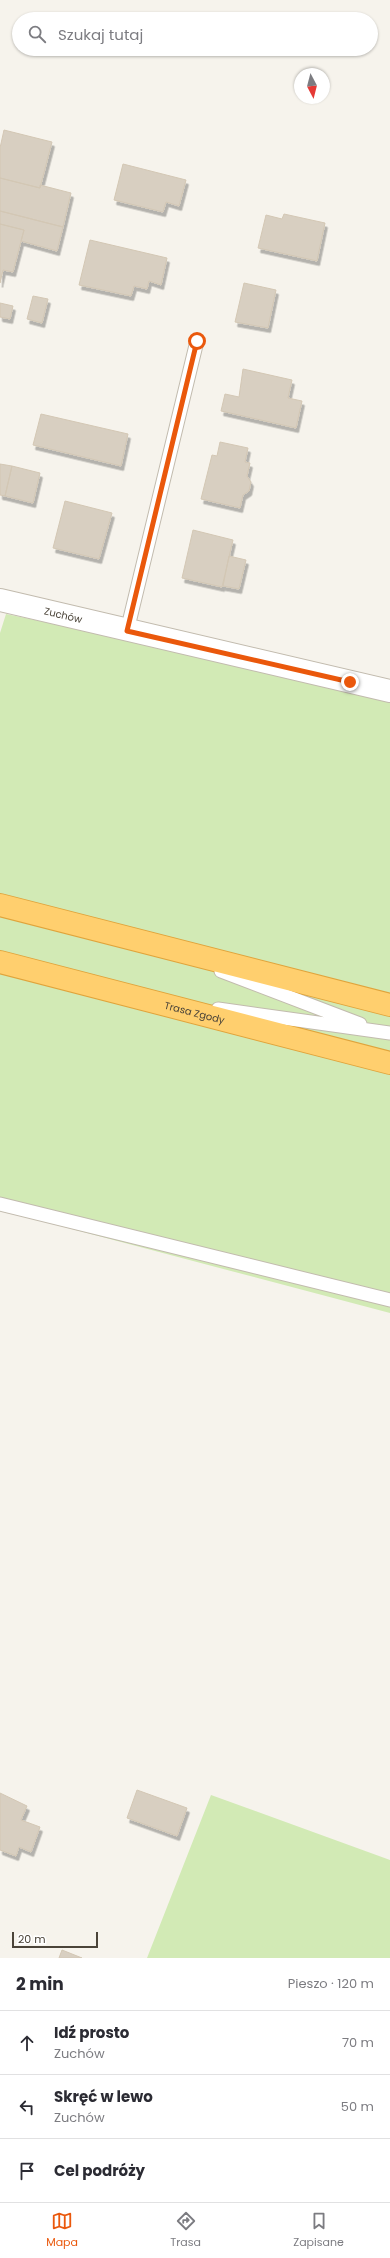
<!DOCTYPE html>
<html lang="pl">
<head>
<meta charset="utf-8">
<style>
	:root { --surface:#fff; --page:#f2f2f3; --text:#2b2b33; --muted:#7c7c81; --line:#e1e1e2; --accent:#ea580c }
	body { margin:0; font-family:Poppins,sans-serif; background:var(--page); color:var(--text) }
	.compass { position:absolute; left:294px; top:68px; width:36px; height:36px; border-radius:50%; background:var(--surface); box-shadow:0 1px 3px #0004; rotate:173deg }
	.scale { position:absolute; left:12px; bottom:10px; width:86px; box-sizing:border-box; padding-left:4px; border:2px solid #4b4439; border-top:0; font-size:11px; line-height:14px; white-space:nowrap; color:#4b4439; -webkit-text-stroke:3px #fff; paint-order:stroke }
	.stop { position:absolute; width:12px; height:12px; margin:-9px; border:3px solid #ea580c; border-radius:50%; background:#fff }
	.stop.end { background:#ea580c; border-color:#fff; box-shadow:0 1px 4px #0008 }
	.list { margin:0; padding:0; list-style:none }
	h2 { display:flex; justify-content:space-between; align-items:center; height:52px; margin:0; padding:0 16px; font-size:17px }
	h2 small { font-size:13px; font-weight:400; color:var(--muted) }
	.list li { display:grid; grid-template-columns:26px 1fr auto; gap:12px; align-items:center; box-sizing:border-box; height:64px; padding:0 16px; border-top:1px solid var(--line) }
	.list b { display:block; font-size:15px; white-space:nowrap }
	.list p { margin:0; font-size:13px; white-space:nowrap; color:var(--muted) }
	.list em { font-size:13px; font-style:normal; color:var(--muted) }
	.icon { flex:none; width:22px; height:22px; fill:none; stroke:currentColor; stroke-width:2; stroke-linecap:round; stroke-linejoin:round }
	.map { position:relative; flex:none; width:390px; height:1958px; overflow:hidden }
	.search { position:absolute; background:var(--surface); box-shadow:0 1px 3px #0004; left:12px; right:12px; top:12px; height:44px; display:flex; align-items:center; gap:10px; box-sizing:border-box; padding:0 14px; border-radius:22px; color:var(--muted); font-size:15px }
	.sheet { height:244px; background:var(--surface) }
	nav { display:flex; justify-content:space-around; align-items:center; box-sizing:border-box; height:56px; border-top:1px solid var(--line); background:var(--surface); font-size:11px; color:var(--muted) }
	nav a { display:grid; justify-items:center; gap:2px }
	nav .on { color:var(--accent) }
	.map>svg:first-child { display:block }
	.green { fill:#d2eab5 }
	.building { fill:#d8cfc1; stroke:#d3c7b4; filter:url(#shadow) }
	.lines { fill:none; stroke-linecap:round; stroke-linejoin:round }
	.lane-casing { stroke:#c2bbae; stroke-width:15 }
	.street-casing { stroke:#c2bbae; stroke-width:24 }
	.highway-casing { stroke:#e0a43c; stroke-width:24 }
	.lane { stroke:#fff; stroke-width:13 }
	.street { stroke:#fff; stroke-width:22 }
	.highway { stroke:#ffcf6e; stroke-width:22 }
	.route { stroke:#ea580c; stroke-width:5 }
	.labels { text-anchor:middle; stroke-width:4; stroke-linejoin:round; paint-order:stroke }
	.street-label { font-size:10px; fill:#4b4439; stroke:#fff }
</style>
</head>
<body>
<div class="map">
<svg width="390" height="1958" viewBox="0 0 390 1958">
	<defs>
		<filter id="shadow"><feDropShadow dx="2.5" dy="4.5" stdDeviation="0" flood-color="#0004"/></filter>
	</defs>
	<rect width="100%" height="100%" fill="#f6f3ec"/>
	<path class="green" d="M 6,614 L 390,694 L 390,1313 L 0,1210 L 0,633 Z
		M 211,1795 L 390,1860 L 390,1958 L 147,1958 Z"/>
	<path class="building" d="M 4,130 L 52,142 L 40,188 L 0,178 L 0,148 Z
		M 123,164 L 186,180 L 179,206 L 166,202 L 163,212 L 114,200 Z
		M 0,178 L 40,188 L 40,185 L 71,193 L 63,227 L 0,211 Z
		M 0,211 L 63,227 L 57,251 L 21,241 L 24,230 L 0,224 Z
		M 284,214 L 325,223 L 317,261 L 258,248 L 266,215 L 282,219 Z
		M 0,224 L 24,230 L 13,272 L 3,270 L 0,283 Z
		M 90,240 L 167,258 L 161,285 L 149,281 L 147,289 L 134,286 L 131,296 L 79,285 Z
		M 244,283 L 276,290 L 268,328 L 235,322 Z
		M 33,296 L 48,299 L 42,323 L 27,319 Z
		M 0,303 L 13,306 L 10,319 L 0,317 Z
		M 243,369 L 292,380 L 288,398 L 302,401 L 296,428 L 221,411 L 225,394 L 239,397 Z
		M 41,414 L 128,434 L 121,466 L 33,445 Z
		M 220,442 L 248,448 L 245,462 L 250,463 L 247,476 L 251,482 L 249,491 L 243,495 L 240,508 L 201,499 L 212,455 L 217,456 Z
		M 0,464 L 12,466 L 5,496 L 0,495 Z
		M 12,466 L 40,473 L 33,503 L 5,496 Z
		M 65,501 L 112,513 L 99,559 L 53,548 Z
		M 193,530 L 233,540 L 222,587 L 182,578 Z
		M 229,556 L 246,560 L 239,589 L 223,586 Z
		M 137,1790 L 187,1808 L 177,1836 L 127,1818 Z
		M 0,1793 L 27,1806 L 21,1820 L 40,1827 L 31,1852 L 19,1847 L 16,1856 L 0,1850 Z
		M 62,1950 L 82,1958 L 59,1958 Z"/>
	<g class="lines">
		<defs>
			<path id="lane" d="M 127,631 L 197,341
				M 221,971 L 360,1024
				M 218,1009 L 390,1033
				M 0,1204 L 390,1300"/>
			<g id="street">
				<path id="s1" d="M 0,600 L 390,691"/>
			</g>
			<g id="highway">
				<path d="M 0,905 L 390,1005"/>
				<path id="s2" d="M 0,962 L 390,1063"/>
			</g>
		</defs>
		<use href="#lane" class="lane-casing"/>
		<use href="#street" class="street-casing"/>
		<use href="#highway" class="highway-casing"/>
		<use href="#lane" class="lane"/>
		<use href="#street" class="street"/>
		<use href="#highway" class="highway"/>
	</g>
	<g class="lines">
		<path class="route" d="M 197,341 L 127,631 L 350,682"/>
	</g>
	<g class="labels">
		<g class="street-label">
			<text dy="4" stroke="none"><textPath href="#s1" startOffset="65">Zuchów</textPath></text>
			<text dy="4" stroke="none"><textPath href="#s2" startOffset="201">Trasa Zgody</textPath></text>
		</g>
	</g>
</svg>
<svg class="compass" viewBox="-18 -18 36 36"><path d="M0-13l5 13h-10z" fill="#e53935"/><path d="M0 13l5-13h-10z" fill="#7c7c81"/></svg>
<div class="scale">20 m</div>
<div class="stop" style="left:197px;top:341px"></div>
<div class="stop end" style="left:350px;top:682px"></div>
<div class="search"><svg class="icon" aria-label="search" viewBox="0 0 24 24"><circle cx="10" cy="10" r="6"/><path d="M15 15l6 6"/></svg>Szukaj tutaj</div>
</div>
<section class="sheet">
<h2>2 min<small>Pieszo · 120 m</small></h2>
<ul class="list">
<li><svg class="icon" aria-label="ahead" viewBox="0 0 24 24"><path d="M12 20V5M6 11l6-6 6 6"/></svg><div><b>Idź prosto</b><p>Zuchów</p></div><em>70 m</em></li>
<li><svg class="icon" aria-label="left" viewBox="0 0 24 24"><path d="M17 20v-9H6M10 6l-5 5 5 5"/></svg><div><b>Skręć w lewo</b><p>Zuchów</p></div><em>50 m</em></li>
<li><svg class="icon" aria-label="arrive" viewBox="0 0 24 24"><path d="M6 21V4h12l-3 4 3 4H6"/></svg><div><b>Cel podróży</b></div></li>
</ul>
</section>
<nav>
<a class="on"><svg class="icon" aria-label="map" viewBox="0 0 24 24"><path d="M3 6l6-2 6 2 6-2v14l-6 2-6-2-6 2zM9 4v14M15 6v14"/></svg>Mapa</a>
<a><svg class="icon" aria-label="directions" viewBox="0 0 24 24"><path d="M12 3l9 9-9 9-9-9zM9 14v-3h6M13 9l2 2-2 2"/></svg>Trasa</a>
<a><svg class="icon" aria-label="saved" viewBox="0 0 24 24"><path d="M7 4h10v16l-5-4-5 4z"/></svg>Zapisane</a>
</nav>
</body>
</html>
